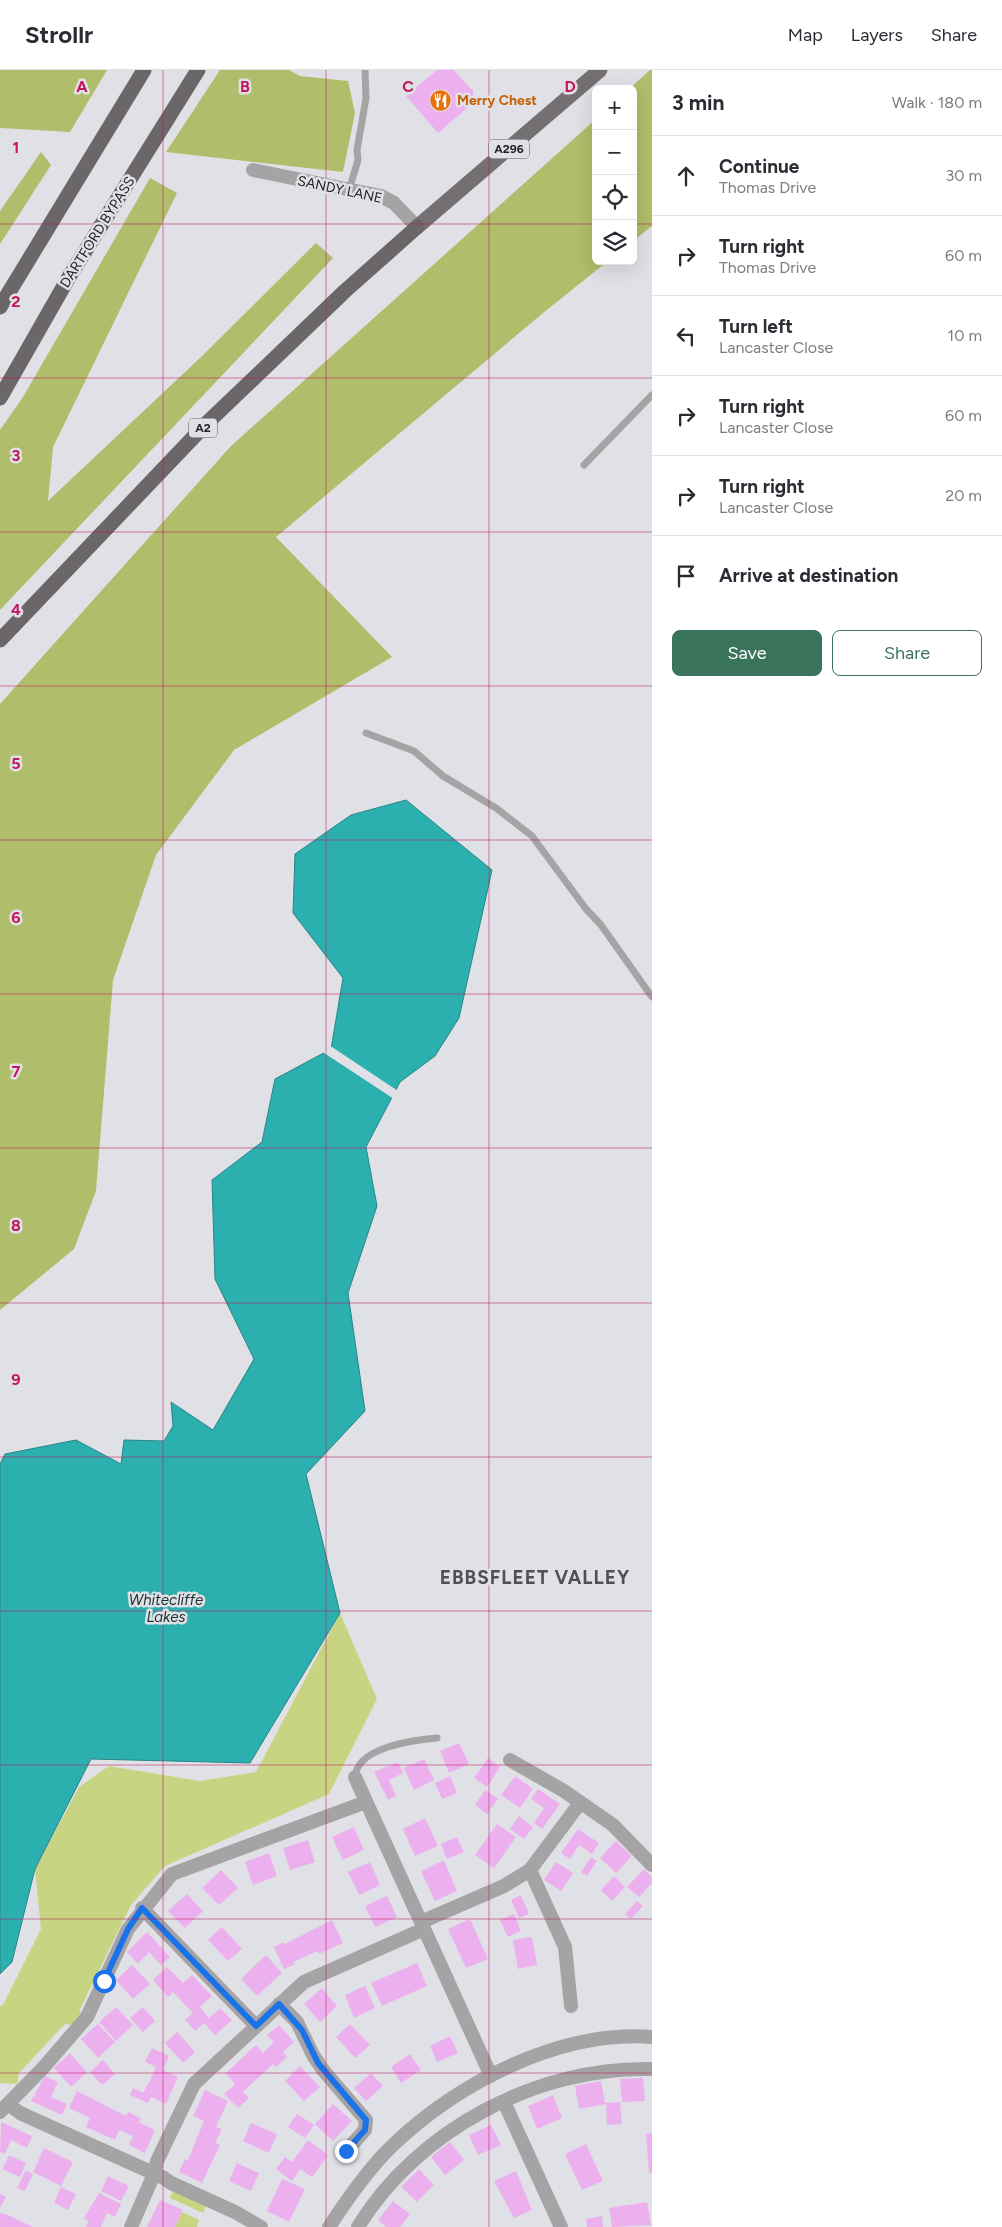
<!DOCTYPE html>
<html lang="en">
<head>
<meta charset="utf-8">
<style>
	:root { --surface:#fff; --page:#f7f7f7; --text:#2b2b33; --muted:#7c7c81; --line:#e1e1e2; --accent:#3a745d }
	body { margin:0; font-family:Figtree,sans-serif; background:var(--page); color:var(--text) }
	.controls { position:absolute; right:15px; top:15px; display:grid; overflow:hidden; border-radius:8px; box-shadow:0 5px 20px #0002 }
	.controls button { width:45px; height:45px; display:grid; place-items:center; padding:0; border:0; border-bottom:1px solid var(--line); background:var(--surface); color:var(--text); font:25px sans-serif }
	.stop { position:absolute; width:15px; height:15px; margin:-11px; border:4px solid #1a73e8; border-radius:50%; background:#fff }
	.stop.end { background:#1a73e8; border-color:#fff; box-shadow:0 1px 5px #0008 }
	.list { margin:0; padding:0; list-style:none }
	h2 { display:flex; justify-content:space-between; align-items:center; height:65px; margin:0; padding:0 20px; font-size:21px }
	h2 small { font-size:16px; font-weight:400; color:var(--muted) }
	.list li { display:grid; grid-template-columns:32px 1fr auto; gap:15px; align-items:center; box-sizing:border-box; height:80px; padding:0 20px; border-top:1px solid var(--line) }
	.list b { display:block; font-size:19px; white-space:nowrap }
	.list p { margin:0; font-size:16px; white-space:nowrap; color:var(--muted) }
	.list em { font-size:16px; font-style:normal; color:var(--muted) }
	.actions { display:flex; gap:10px; padding:15px 20px }
	.actions a { flex:1; padding:11px 0; border:1px solid var(--accent); border-radius:8px; text-align:center; font-size:18px; color:var(--accent) }
	.actions .main { background:var(--accent); color:#fff }
	.icon { flex:none; width:28px; height:28px; fill:none; stroke:currentColor; stroke-width:2; stroke-linecap:round; stroke-linejoin:round }
	.map { position:relative; flex:none; width:652px; height:2157px; overflow:hidden }
	header { display:flex; align-items:center; gap:30px; box-sizing:border-box; height:70px; padding:0 25px; background:var(--surface); border-bottom:1px solid var(--line) }
	header strong { font-size:24px }
	nav { display:flex; gap:28px; margin-inline-start:auto; font-size:18px }
	main { display:flex }
	aside { flex:1; background:var(--surface) }
	.map>svg:first-child { display:block }
	.green { fill:#c7d582 }
	.forest { fill:#b0bd6a }
	.water { fill:#2cafaf; stroke:#298586 }
	.pier { fill:#e0e1e6 }
	.building { fill:#ecb0ee }
	.lines { fill:none; stroke-linecap:round; stroke-linejoin:round }
	.service { stroke:#a6a3a4; stroke-width:7 }
	.minor { stroke:#a6a3a4; stroke-width:14 }
	.primary { stroke:#746f70; stroke-width:15 }
	.trunk { stroke:#6b6667; stroke-width:15 }
	.route { stroke:#1a73e8; stroke-width:6 }
	.grid { fill:none; stroke:#c2185b; stroke-width:1; stroke-opacity:0.55 }
	.labels { text-anchor:middle; stroke-width:5; stroke-linejoin:round; paint-order:stroke }
	.shield { fill:#e0e1e6; stroke:#5c5c5f; stroke-width:1 }
	.shield-label { font-size:12px; font-weight:bold; fill:#232325 }
	.food-label { font-size:14px; font-weight:bold; fill:#c56008; stroke:#e0e1e6; text-anchor:start }
	.street-label { font-size:14px; fill:#232325; stroke:#e0e1e6 }
	.water-label { font-size:15px; font-style:italic; fill:#192f2f; stroke:#e0e1e6 }
	.district-label { font-size:19px; font-weight:bold; letter-spacing:1px; fill:#4f5054; stroke:#e0e1e6 }
	.grid-label { font-size:16px; text-anchor:middle; font-weight:bold; fill:#c2185b; stroke:#e0e1e6; stroke-width:5; stroke-linejoin:round; paint-order:stroke }
</style>
</head>
<body>
<header>
<strong>Strollr</strong>
<nav><a>Map</a><a>Layers</a><a>Share</a></nav>
</header>
<main>
<div class="map">
<svg width="652" height="2157" viewBox="0 0 652 2157">
	<rect width="100%" height="100%" fill="#e0e1e6"/>
	<path class="green" d="M 340,1543 L 377,1629 L 329,1724 L 165,1796 L 131,1835 L 80,1939 L 81,1946 L 72,1955 L 65,1954 L 19,2003 L 17,2014 L 0,2013 L 0,1936 L 3,1935 L 41,1859 L 35,1799 L 79,1717 L 109,1696 L 200,1711 L 256,1702 Z
		M 173,2121 L 206,2136 L 203,2143 L 170,2128 Z
		M 182,2142 L 199,2150 L 197,2157 L 175,2157 Z"/>
	<path class="forest" d="M 0,0 L 107,0 L 70,62 L 0,58 Z
		M 220,0 L 289,0 L 300,6 L 348,11 L 355,43 L 343,102 L 166,82 Z
		M 650,0 L 652,0 L 652,156 L 633,171 L 633,19 L 629,19 Z
		M 596,49 L 596,191 L 608,191 L 543,243 L 276,467 L 392,587 L 234,680 L 156,785 L 113,910 L 96,1121 L 74,1179 L 0,1240 L 0,634 L 231,376 Z
		M 41,82 L 51,95 L 0,174 L 0,141 Z
		M 150,108 L 177,123 L 53,377 L 48,431 L 200,288 L 316,173 L 333,188 L 0,540 L 0,360 L 23,327 Z"/>
	<path class="water" d="M 406,730 L 492,800 L 459,948 L 435,986 L 400,1012 L 366,1077 L 377,1136 L 348,1223 L 365,1341 L 306,1404 L 340,1543 L 250,1693 L 91,1689 L 35,1799 L 12,1892 L 0,1904 L 0,1394 L 5,1384 L 76,1370 L 121,1394 L 124,1370 L 164,1371 L 173,1356 L 171,1332 L 213,1360 L 254,1289 L 215,1209 L 212,1110 L 262,1072 L 275,1009 L 331,979 L 343,908 L 293,843 L 295,784 L 351,745 Z"/>
	<path class="pier" d="M 329,975 L 398,1021 L 394,1029 L 321,981 L 328,978 Z"/>
	<path class="building" d="M 437,0 L 454,0 L 473,21 L 473,33 L 438,63 L 406,26 Z
		M 459,1673 L 469,1694 L 449,1703 L 440,1681 Z
		M 488,1688 L 500,1697 L 487,1717 L 474,1708 Z
		M 424,1689 L 434,1710 L 414,1720 L 404,1698 Z
		M 398,1692 L 403,1703 L 389,1710 L 396,1726 L 388,1730 L 374,1702 Z
		M 450,1706 L 457,1723 L 442,1729 L 435,1713 Z
		M 515,1706 L 533,1719 L 520,1738 L 501,1725 Z
		M 538,1719 L 560,1734 L 542,1759 L 534,1753 L 544,1738 L 531,1729 Z
		M 485,1720 L 498,1729 L 487,1744 L 475,1735 Z
		M 519,1746 L 533,1757 L 524,1769 L 510,1759 Z
		M 425,1748 L 438,1776 L 415,1786 L 403,1759 Z
		M 497,1754 L 516,1767 L 494,1798 L 475,1785 Z
		M 354,1757 L 364,1780 L 343,1790 L 332,1767 Z
		M 578,1759 L 599,1773 L 592,1784 L 579,1775 L 570,1789 L 561,1783 Z
		M 457,1767 L 464,1782 L 447,1789 L 441,1774 Z
		M 308,1770 L 315,1792 L 290,1800 L 283,1778 Z
		M 616,1771 L 632,1786 L 616,1803 L 600,1788 Z
		M 269,1783 L 277,1806 L 253,1815 L 245,1792 Z
		M 591,1787 L 597,1791 L 587,1806 L 581,1802 Z
		M 444,1790 L 457,1821 L 435,1831 L 421,1801 Z
		M 370,1792 L 380,1815 L 359,1825 L 348,1802 Z
		M 556,1792 L 573,1803 L 561,1821 L 544,1810 Z
		M 644,1799 L 652,1807 L 652,1813 L 639,1827 L 627,1817 Z
		M 221,1800 L 238,1818 L 219,1835 L 202,1818 Z
		M 614,1806 L 625,1817 L 612,1831 L 601,1820 Z
		M 187,1824 L 203,1841 L 185,1858 L 168,1841 Z
		M 521,1825 L 529,1844 L 519,1848 L 511,1830 Z
		M 387,1826 L 397,1847 L 375,1857 L 365,1836 Z
		M 637,1831 L 643,1836 L 631,1849 L 625,1844 Z
		M 514,1844 L 521,1861 L 508,1867 L 500,1850 Z
		M 470,1849 L 488,1889 L 466,1898 L 448,1859 Z
		M 332,1850 L 343,1873 L 319,1884 L 318,1881 L 293,1892 L 295,1894 L 284,1899 L 274,1877 L 284,1872 L 285,1874 Z
		M 222,1857 L 242,1879 L 228,1891 L 208,1870 Z
		M 147,1862 L 170,1887 L 161,1895 L 149,1882 L 138,1894 L 127,1882 Z
		M 532,1867 L 537,1895 L 518,1899 L 513,1870 Z
		M 266,1885 L 282,1903 L 257,1926 L 241,1909 Z
		M 417,1893 L 427,1916 L 382,1936 L 371,1913 Z
		M 132,1895 L 150,1914 L 133,1929 L 116,1910 Z
		M 167,1897 L 183,1913 L 192,1905 L 212,1926 L 200,1937 L 209,1948 L 220,1938 L 232,1950 L 215,1965 L 204,1953 L 195,1961 L 185,1950 L 193,1943 L 173,1922 L 168,1927 L 153,1910 Z
		M 365,1916 L 375,1938 L 354,1948 L 345,1925 Z
		M 322,1918 L 337,1936 L 320,1952 L 304,1934 Z
		M 116,1937 L 133,1955 L 116,1971 L 99,1952 Z
		M 143,1937 L 155,1951 L 143,1962 L 130,1948 Z
		M 98,1954 L 115,1972 L 98,1988 L 81,1969 Z
		M 350,1954 L 370,1975 L 355,1988 L 336,1967 Z
		M 279,1955 L 294,1972 L 283,1982 L 287,1987 L 276,1997 L 273,1994 L 243,2022 L 249,2028 L 238,2038 L 224,2024 L 235,2014 L 226,2003 L 256,1975 L 263,1983 L 274,1972 L 267,1965 Z
		M 177,1962 L 195,1982 L 183,1993 L 165,1973 Z
		M 450,1966 L 458,1983 L 437,1992 L 430,1976 Z
		M 152,1978 L 169,1986 L 163,2000 L 178,2007 L 166,2034 L 151,2027 L 148,2033 L 130,2025 L 133,2018 L 143,2023 L 150,2010 L 156,1997 L 145,1992 Z
		M 70,1983 L 87,2002 L 71,2017 L 54,1998 Z
		M 410,1984 L 421,2000 L 401,2013 L 391,1997 Z
		M 103,1990 L 115,2004 L 102,2015 L 90,2002 Z
		M 300,1996 L 320,2017 L 304,2031 L 285,2011 Z
		M 371,2003 L 383,2016 L 366,2031 L 354,2018 Z
		M 45,2006 L 58,2012 L 51,2027 L 67,2034 L 62,2045 L 31,2031 Z
		M 643,2008 L 645,2031 L 622,2032 L 620,2009 Z
		M 601,2011 L 605,2033 L 620,2032 L 622,2054 L 607,2055 L 606,2034 L 579,2039 L 575,2016 Z
		M 205,2020 L 228,2031 L 216,2057 L 222,2059 L 215,2073 L 220,2075 L 202,2113 L 179,2102 L 185,2089 L 188,2090 L 204,2051 L 193,2046 Z
		M 77,2021 L 126,2046 L 128,2042 L 141,2048 L 139,2052 L 155,2060 L 145,2083 L 129,2075 L 133,2066 L 119,2060 L 115,2070 L 86,2057 L 90,2048 L 69,2038 Z
		M 553,2025 L 562,2048 L 537,2059 L 528,2036 Z
		M 333,2034 L 352,2051 L 333,2071 L 315,2054 Z
		M 297,2044 L 314,2055 L 305,2068 L 288,2057 Z
		M 1,2052 L 32,2066 L 27,2078 L 11,2070 L 5,2084 L 0,2082 Z
		M 251,2053 L 277,2064 L 269,2083 L 243,2071 Z
		M 491,2055 L 501,2075 L 478,2085 L 469,2065 Z
		M 652,2063 L 652,2103 L 649,2103 L 646,2064 Z
		M 308,2070 L 328,2085 L 312,2107 L 300,2099 L 292,2111 L 276,2099 L 285,2087 L 292,2092 Z
		M 450,2072 L 464,2090 L 445,2105 L 431,2087 Z
		M 586,2074 L 603,2111 L 582,2120 L 565,2084 Z
		M 44,2078 L 73,2092 L 61,2116 L 33,2102 Z
		M 9,2085 L 26,2093 L 20,2107 L 2,2099 Z
		M 237,2093 L 259,2103 L 251,2121 L 229,2111 Z
		M 419,2099 L 434,2115 L 417,2132 L 401,2117 Z
		M 26,2100 L 33,2104 L 25,2121 L 17,2118 Z
		M 516,2101 L 532,2140 L 514,2148 L 494,2111 Z
		M 108,2106 L 129,2116 L 121,2131 L 101,2121 Z
		M 282,2109 L 305,2119 L 289,2152 L 267,2141 Z
		M 61,2117 L 76,2124 L 68,2140 L 54,2133 Z
		M 99,2123 L 121,2134 L 115,2147 L 107,2143 L 101,2157 L 86,2157 L 89,2151 L 84,2148 Z
		M 0,2124 L 6,2127 L 0,2138 Z
		M 160,2130 L 183,2140 L 175,2157 L 147,2157 Z
		M 393,2131 L 410,2144 L 400,2157 L 386,2157 L 378,2150 Z
		M 647,2132 L 651,2155 L 612,2157 L 609,2138 Z
		M 0,2143 L 8,2145 L 33,2157 L 0,2157 Z
		M 602,2146 L 603,2157 L 587,2157 L 586,2149 Z"/>
	<g class="lines">
		<path class="service" d="M 349,120 L 358,90 L 357,80 L 366,28 L 365,0
			M 584,395 L 652,325
			M 366,663 L 414,681 L 443,706 L 496,738 L 532,766 L 586,839 L 601,855 L 652,927
			M 355,1707 C 357,1677 414,1670 437,1668"/>
		<path class="minor" d="M 253,100 L 381,126 L 394,133 L 417,157
			M 510,1690 L 564,1721 L 613,1755 L 652,1795
			M 355,1707 L 491,2006
			M 530,1800 L 565,1877 L 571,1936
			M 142,1838 L 256,1956
			M 421,1852 L 504,1816 L 530,1800 L 580,1733
			M 279,1934 L 297,1952 L 313,1985 L 323,2000 L 366,2050 L 365,2060 L 346,2081
			M 504,2032 L 561,2157
			M 8,2034 L 20,2043 L 164,2108 L 171,2113 L 235,2142 L 261,2157
			M 0,2042 L 44,1997 L 87,1947 L 128,1859 L 172,1804 L 366,1732
			M 131,2157 L 154,2104 L 157,2091 L 194,2014 L 304,1912 L 424,1859
			M 329,2157 C 346,2131 370,2097 392,2076 C 458,2013 559,1960 652,1967
			M 358,2157 C 417,2060 538,1996 652,1999"/>
		<path class="primary" d="M 417,157 L 600,0"/>
		<path class="trunk" d="M 0,237 L 144,0
			M 0,328 L 69,207 L 198,0
			M 0,570 L 208,352 L 345,221 L 417,157"/>
	</g>
	<g class="lines">
		<path class="route" d="M 104,1911 L 128,1859 L 142,1838 L 256,1956 L 279,1934 L 302,1960 L 318,1993 L 366,2050 L 365,2060 L 346,2081"/>
	</g>
	<path class="grid" d="M 163,0 L 163,2157M 326,0 L 326,2157M 489,0 L 489,2157M 0,154 L 596,154M 633,154 L 652,154M 0,308 L 652,308M 0,462 L 652,462M 0,616 L 652,616M 0,770 L 652,770M 0,924 L 652,924M 0,1078 L 652,1078M 0,1233 L 652,1233M 0,1387 L 652,1387M 0,1541 L 652,1541M 0,1695 L 652,1695M 0,1849 L 652,1849M 0,2003 L 652,2003"/>
	<defs>
		<symbol id="restaurant-disc" viewBox="-11 -11 22 22"><circle r="9.5" fill="#e8710a" stroke="#e0e1e6"/><path d="M-5-6h1v4h1v-4h1v4h1v-4h1v5L-1.5 .5V6h-2V.5L-5-1ZM5-6V6H3V1.5H1.5Q1.5-4 5-6Z" fill="#fff"/></symbol>
	</defs>
	<g fill-rule="evenodd">
		<use href="#restaurant-disc" x="428" y="18" width="25" height="25"/>
	</g>
	<g class="labels">
		<g class="shield">
			<rect x="489" y="69.5" width="40" height="19" rx="4"/>
			<rect x="189" y="348.5" width="28" height="19" rx="4"/>
		</g>
		<g class="shield-label">
			<text x="509" y="83">A296</text>
			<text x="203" y="362">A2</text>
		</g>
		<g class="food-label">
			<text x="457" y="35">Merry Chest</text>
		</g>
		<g class="street-label">
			<text transform="translate(340 119) rotate(12)" y="5">SANDY LANE</text>
			<text transform="translate(97 162) rotate(-58)" y="5">DARTFORD BYPASS</text>
		</g>
		<g class="water-label">
			<text x="166" y="1535">Whitecliffe<tspan x="166" dy="17">Lakes</tspan></text>
		</g>
		<g class="district-label">
			<text x="535" y="1514">EBBSFLEET VALLEY</text>
		</g>
	</g>
	<g class="grid-label">
		<text x="82" y="22">A</text>
		<text x="245" y="22">B</text>
		<text x="408" y="22">C</text>
		<text x="570" y="22">D</text>
		<text x="16" y="83">1</text>
		<text x="16" y="237">2</text>
		<text x="16" y="391">3</text>
		<text x="16" y="545">4</text>
		<text x="16" y="699">5</text>
		<text x="16" y="853">6</text>
		<text x="16" y="1007">7</text>
		<text x="16" y="1161">8</text>
		<text x="16" y="1315">9</text>
	</g>
</svg>
<div class="controls">
<button>+</button>
<button>−</button>
<button><svg class="icon" aria-label="locate" viewBox="0 0 24 24"><circle cx="12" cy="12" r="6"/><path d="M12 2v4M12 18v4M2 12h4M18 12h4"/></svg></button>
<button><svg class="icon" aria-label="layers" viewBox="0 0 24 24"><path d="M12 4l9 5-9 5-9-5zM3 14l9 5 9-5"/></svg></button>
</div>
<div class="stop" style="left:104px;top:1911px"></div>
<div class="stop end" style="left:346px;top:2081px"></div>
</div>
<aside>
<h2>3 min<small>Walk · 180 m</small></h2>
<ul class="list">
<li><svg class="icon" aria-label="ahead" viewBox="0 0 24 24"><path d="M12 20V5M6 11l6-6 6 6"/></svg><div><b>Continue</b><p>Thomas Drive</p></div><em>30 m</em></li>
<li><svg class="icon" aria-label="right" viewBox="0 0 24 24"><path d="M7 20v-9h11M14 6l5 5-5 5"/></svg><div><b>Turn right</b><p>Thomas Drive</p></div><em>60 m</em></li>
<li><svg class="icon" aria-label="left" viewBox="0 0 24 24"><path d="M17 20v-9H6M10 6l-5 5 5 5"/></svg><div><b>Turn left</b><p>Lancaster Close</p></div><em>10 m</em></li>
<li><svg class="icon" aria-label="right" viewBox="0 0 24 24"><path d="M7 20v-9h11M14 6l5 5-5 5"/></svg><div><b>Turn right</b><p>Lancaster Close</p></div><em>60 m</em></li>
<li><svg class="icon" aria-label="right" viewBox="0 0 24 24"><path d="M7 20v-9h11M14 6l5 5-5 5"/></svg><div><b>Turn right</b><p>Lancaster Close</p></div><em>20 m</em></li>
<li><svg class="icon" aria-label="arrive" viewBox="0 0 24 24"><path d="M6 21V4h12l-3 4 3 4H6"/></svg><div><b>Arrive at destination</b></div></li>
</ul>
<div class="actions"><a class="main">Save</a><a>Share</a></div>
</aside>
</main>
</body>
</html>
